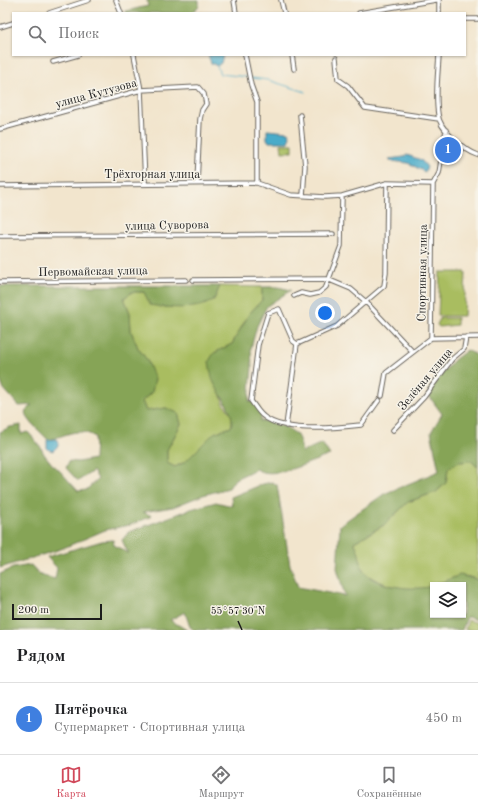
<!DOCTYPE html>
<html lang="ru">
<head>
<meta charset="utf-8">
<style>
	:root { --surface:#fff; --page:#f6f6f6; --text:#202124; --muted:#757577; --line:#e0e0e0; --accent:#d1495b }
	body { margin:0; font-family:"Old Standard TT",serif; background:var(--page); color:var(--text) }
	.controls { position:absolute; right:12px; bottom:12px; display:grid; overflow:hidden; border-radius:0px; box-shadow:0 1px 3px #0004 }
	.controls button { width:36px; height:36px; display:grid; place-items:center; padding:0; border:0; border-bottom:1px solid var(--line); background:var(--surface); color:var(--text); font:20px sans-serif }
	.scale { position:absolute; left:12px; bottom:10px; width:90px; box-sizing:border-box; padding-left:4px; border:2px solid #1c1c1c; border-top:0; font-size:11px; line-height:14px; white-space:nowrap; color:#1c1c1c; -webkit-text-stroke:3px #f7f3e8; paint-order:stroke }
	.you { position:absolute; left:325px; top:313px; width:14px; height:14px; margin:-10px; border:3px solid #fff; border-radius:50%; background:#1a73e8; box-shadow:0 0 0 6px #1a73e833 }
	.badge { display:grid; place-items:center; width:26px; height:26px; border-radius:50%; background:var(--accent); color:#fff; font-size:13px; font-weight:700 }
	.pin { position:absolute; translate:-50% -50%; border:2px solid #fff; box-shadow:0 1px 4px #0006 }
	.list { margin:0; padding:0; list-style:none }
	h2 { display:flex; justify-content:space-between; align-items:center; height:52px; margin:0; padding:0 16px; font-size:17px }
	h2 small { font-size:13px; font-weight:400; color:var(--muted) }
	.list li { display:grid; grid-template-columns:26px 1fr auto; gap:12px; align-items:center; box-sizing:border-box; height:72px; padding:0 16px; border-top:1px solid var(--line) }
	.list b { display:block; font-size:15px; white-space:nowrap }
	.list p { margin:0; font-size:13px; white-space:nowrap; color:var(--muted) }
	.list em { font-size:13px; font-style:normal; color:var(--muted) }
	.icon { flex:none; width:22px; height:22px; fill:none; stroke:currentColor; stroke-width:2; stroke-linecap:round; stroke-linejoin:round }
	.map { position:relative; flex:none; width:478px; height:630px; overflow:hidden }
	.search { position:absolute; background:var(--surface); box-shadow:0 1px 3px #0004; left:12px; right:12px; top:12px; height:44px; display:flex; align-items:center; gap:10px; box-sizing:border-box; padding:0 14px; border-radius:0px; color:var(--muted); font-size:15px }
	.sheet { height:124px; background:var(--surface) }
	nav { display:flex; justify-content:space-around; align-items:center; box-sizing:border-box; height:56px; border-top:1px solid var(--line); background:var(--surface); font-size:11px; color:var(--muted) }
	nav a { display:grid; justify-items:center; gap:2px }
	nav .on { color:var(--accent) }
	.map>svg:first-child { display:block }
	.green { fill:#a9bd61; stroke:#626c3e }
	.forest { fill:#86a457; stroke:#51603a }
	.water { fill:#4aabc9; stroke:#336472 }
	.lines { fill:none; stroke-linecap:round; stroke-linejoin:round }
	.stream { stroke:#4aabc9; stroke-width:1 }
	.street-casing { stroke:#67625a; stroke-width:5.5 }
	.street { stroke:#fff; stroke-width:3.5 }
	.ticks { fill:none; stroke:#1c1c1c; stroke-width:1.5 }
	.labels { text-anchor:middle; stroke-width:3; stroke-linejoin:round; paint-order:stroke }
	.street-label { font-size:12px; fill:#1c1c1c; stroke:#f7f3e8 }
	.ticks-label { font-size:10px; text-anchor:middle; fill:#1c1c1c; stroke:#f7f3e8; stroke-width:3; stroke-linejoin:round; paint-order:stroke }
</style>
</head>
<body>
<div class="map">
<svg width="478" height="630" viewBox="0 0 478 630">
	<rect width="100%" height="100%" fill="#f7f3e8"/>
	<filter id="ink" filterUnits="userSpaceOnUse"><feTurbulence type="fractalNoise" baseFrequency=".025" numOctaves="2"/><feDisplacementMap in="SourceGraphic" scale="8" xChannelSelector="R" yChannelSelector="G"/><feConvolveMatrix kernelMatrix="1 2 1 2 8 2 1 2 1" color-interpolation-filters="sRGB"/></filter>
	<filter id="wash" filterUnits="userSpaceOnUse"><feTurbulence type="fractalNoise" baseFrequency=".012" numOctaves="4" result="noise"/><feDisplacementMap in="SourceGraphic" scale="16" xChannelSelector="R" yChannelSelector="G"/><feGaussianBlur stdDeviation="0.9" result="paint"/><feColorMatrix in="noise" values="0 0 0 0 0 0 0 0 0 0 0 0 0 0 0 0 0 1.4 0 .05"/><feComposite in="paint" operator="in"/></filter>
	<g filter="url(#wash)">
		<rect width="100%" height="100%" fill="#f2e5cd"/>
		<path class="green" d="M 281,144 L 293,144 L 293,151 L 282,152 Z
			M 440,272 L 466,272 L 464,316 L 438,316 Z
			M 220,286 L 262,287 L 262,300 L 249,314 L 232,344 L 214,353 C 216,368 217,385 222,399 C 225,410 236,413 231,427 L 214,433 L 185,462 L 175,467 L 167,463 L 167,450 L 181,424 L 178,414 L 166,408 L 146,411 L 142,401 L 152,392 L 147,360 L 138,348 L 131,331 L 130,313 L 124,298 L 132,292 L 144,292 L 160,307 L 178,307 L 214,300 Z
			M 440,318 L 457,318 L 457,325 L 439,327 L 437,325 Z
			M 472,461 L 476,466 L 478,466 L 478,580 C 456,569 444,585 424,589 C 409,592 373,583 364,571 C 358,563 360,551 354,542 L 384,525 L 408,502 L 436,492 L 446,483 L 448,468 L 459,462 Z
			M 468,620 L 478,623 L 478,630 L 465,630 Z"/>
		<path class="forest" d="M 147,0 L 199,0 L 199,6 L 191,13 L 126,13 L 126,11 L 148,6 Z
			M 0,286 L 220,286 C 218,290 216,297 213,300 C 200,311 166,308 150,305 L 144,292 L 132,292 L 124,298 L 130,313 L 131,331 L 138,348 L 147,360 L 155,379 L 152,392 L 142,401 L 146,411 L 166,408 L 178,413 L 181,424 L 167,450 L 167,463 L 175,467 L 185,462 L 214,433 L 231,427 C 236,413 220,396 214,383 C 211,377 210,368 209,361 L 214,353 L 232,344 L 249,314 L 262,300 L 262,287 L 278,287 L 291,290 L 267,306 L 257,326 L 251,348 L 252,367 L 249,401 L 257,403 L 262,414 L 260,421 C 271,420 288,427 296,434 C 300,439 301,446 302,452 L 322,443 L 330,455 C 312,461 272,481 256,469 L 235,479 L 229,488 L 203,495 L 173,507 L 143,512 L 152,516 L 130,525 L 105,530 L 61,549 L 0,568 L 0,432 L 10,427 L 21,425 L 21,434 L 28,432 L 40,446 L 44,454 L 52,464 L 59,470 L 78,491 L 86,490 L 98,479 L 93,471 L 78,481 L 66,468 L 69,461 L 78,462 L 94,459 L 95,437 C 78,426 66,436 48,440 C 40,431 29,423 25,412 L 32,405 L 19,406 L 3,388 L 0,379 Z
			M 467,350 L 478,356 L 478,466 L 476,466 L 472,461 L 459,462 L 448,468 L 446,483 L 436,492 L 408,502 L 384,525 L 354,542 C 360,551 359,560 363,569 C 372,588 417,591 433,586 L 433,615 L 463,615 L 463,585 L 435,585 L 460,575 L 478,580 L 478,620 L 467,617 L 462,630 L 194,630 L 190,627 L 185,612 L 170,620 L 187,630 L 86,630 L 85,628 L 80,630 L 0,630 L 0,574 L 13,568 L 31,565 L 40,575 L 55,579 L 57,568 L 47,557 L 102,541 L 113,540 L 114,545 L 128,553 L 122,540 L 129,532 L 191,509 L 216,502 L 232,506 L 231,497 L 263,484 L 272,482 L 277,485 L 290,565 L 298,587 L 345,596 L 337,568 L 340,525 L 384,494 L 439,471 L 431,432 L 442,414 L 429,396 L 429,389 L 454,360 Z"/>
		<path class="water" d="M 208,55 L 223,55 L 221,63 L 217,66 L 211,63 Z
			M 267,130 L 288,132 L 290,136 L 288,142 L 269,142 L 267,139 Z
			M 407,155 L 421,160 L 427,167 L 425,172 L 408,163 L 391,161 L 389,159 L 404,157 Z
			M 56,439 L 59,441 L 58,446 L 53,451 L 47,449 L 47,440 Z"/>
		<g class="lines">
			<path class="stream" d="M 217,66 L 220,74 L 248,77
				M 251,78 L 268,80 L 306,92"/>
		</g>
	</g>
	<g filter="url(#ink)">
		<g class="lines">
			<defs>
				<path id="street" d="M 116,0 L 121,13
					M 234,0 L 236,13
					M 281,0 L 284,13
					M 439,0 L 439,13
					M 49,13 L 89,0
					M 359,13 L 436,0
					M 465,19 L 478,19
					M 0,27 L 13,23
					M 134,55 L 141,90 L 145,183
					M 245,55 L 251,85 L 257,102 L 257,183
					M 292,55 L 294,69
					M 439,55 C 438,74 435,95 438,114 C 439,130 464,150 478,155
					M 336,58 L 338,79 L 348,86 L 365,108 L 439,119
					M 53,62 L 78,55
					M 300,115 L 305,166 L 303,196
					M 0,129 L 141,90 L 198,87 L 204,94 L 206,104 L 202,110 L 200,119 L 197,183
					M 0,186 L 257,183 L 291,195 L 325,197 L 342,196 L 387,183 L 433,184
					M 0,236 L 333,234
					M 193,280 L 327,279 L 351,289 L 365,301 L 413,352
					M 0,282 L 186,280
					M 294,296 L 301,293 L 310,295 L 319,293 L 326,287 L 341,246 L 342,196
					M 431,338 L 478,337
					M 297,344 L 293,341 L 279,309 L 268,313 L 258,345 L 251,401 C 255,406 258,412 263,416 C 283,433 336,428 361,425 L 379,400
					M 382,396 L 386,373 L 431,338 L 433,184 L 439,173 L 446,130
					M 286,426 L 297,344 L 337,326 L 384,286 L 386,273 L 387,183
					M 393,430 L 424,397 L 452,359 L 464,349 L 466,337"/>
			</defs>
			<use href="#street" class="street-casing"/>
			<use href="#street" class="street"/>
		</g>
	</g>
	<path class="ticks" d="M 238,621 L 242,630"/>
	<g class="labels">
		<g class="street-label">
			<text transform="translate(96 93) rotate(-15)" y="4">улица Кутузова</text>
			<text x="152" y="178">Трёхгорная улица</text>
			<text transform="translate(167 225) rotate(-1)" y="4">улица Суворова</text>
			<text transform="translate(93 271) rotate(-1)" y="4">Первомайская улица</text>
			<text transform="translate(422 273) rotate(-89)" y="4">Спортивная улица</text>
			<text transform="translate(425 379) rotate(-50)" y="4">Зелёная улица</text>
		</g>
	</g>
	<g class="ticks-label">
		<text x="238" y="614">55°57'30"N</text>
	</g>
</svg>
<div class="controls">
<button><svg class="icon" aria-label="layers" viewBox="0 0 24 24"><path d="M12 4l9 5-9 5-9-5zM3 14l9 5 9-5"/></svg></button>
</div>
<div class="scale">200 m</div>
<div class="you"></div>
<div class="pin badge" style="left:448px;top:150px;background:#3f7fe0">1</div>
<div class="search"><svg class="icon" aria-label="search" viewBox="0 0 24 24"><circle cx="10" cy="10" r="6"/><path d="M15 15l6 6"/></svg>Поиск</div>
</div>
<section class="sheet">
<h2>Рядом<small></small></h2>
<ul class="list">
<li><span class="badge" style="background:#3f7fe0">1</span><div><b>Пятёрочка</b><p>Супермаркет · Спортивная улица</p></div><em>450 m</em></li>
</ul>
</section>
<nav>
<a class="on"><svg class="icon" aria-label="map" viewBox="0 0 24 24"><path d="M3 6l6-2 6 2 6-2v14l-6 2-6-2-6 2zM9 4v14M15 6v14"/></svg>Карта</a>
<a><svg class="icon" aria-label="directions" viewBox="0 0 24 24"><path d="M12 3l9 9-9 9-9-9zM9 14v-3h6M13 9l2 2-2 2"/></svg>Маршрут</a>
<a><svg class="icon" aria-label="saved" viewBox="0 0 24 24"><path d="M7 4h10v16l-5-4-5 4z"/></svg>Сохранённые</a>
</nav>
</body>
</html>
